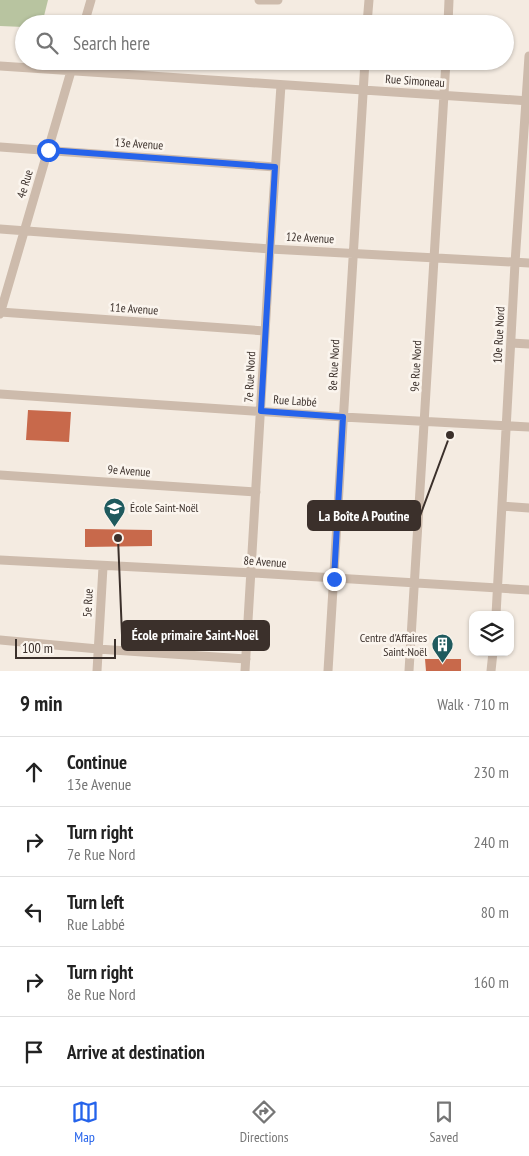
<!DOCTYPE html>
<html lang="en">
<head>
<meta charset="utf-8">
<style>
	:root { --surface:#fff; --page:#f2f2f2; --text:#222; --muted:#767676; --line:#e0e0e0; --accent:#2563eb }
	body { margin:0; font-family:"PT Sans Narrow",sans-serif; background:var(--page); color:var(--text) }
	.controls { position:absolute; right:15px; bottom:15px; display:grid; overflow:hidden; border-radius:10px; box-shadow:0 1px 4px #0004 }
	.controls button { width:45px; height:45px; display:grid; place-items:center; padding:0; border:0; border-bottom:1px solid var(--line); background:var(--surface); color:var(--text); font:25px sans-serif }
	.scale { position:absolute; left:15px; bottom:12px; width:101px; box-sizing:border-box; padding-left:5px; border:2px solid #3b302b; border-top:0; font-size:14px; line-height:18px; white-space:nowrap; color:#3b302b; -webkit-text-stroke:4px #fbf5ee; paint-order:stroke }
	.stop { position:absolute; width:15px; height:15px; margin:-11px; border:4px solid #2563eb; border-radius:50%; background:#fff }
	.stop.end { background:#2563eb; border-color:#fff; box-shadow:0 1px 5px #0008 }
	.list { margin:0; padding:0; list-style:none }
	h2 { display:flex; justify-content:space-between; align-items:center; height:65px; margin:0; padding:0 20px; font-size:21px }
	h2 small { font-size:16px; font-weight:400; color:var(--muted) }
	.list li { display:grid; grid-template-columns:32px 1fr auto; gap:15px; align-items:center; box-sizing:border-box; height:70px; padding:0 20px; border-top:1px solid var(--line) }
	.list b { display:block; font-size:19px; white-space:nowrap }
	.list p { margin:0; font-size:16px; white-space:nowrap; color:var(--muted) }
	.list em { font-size:16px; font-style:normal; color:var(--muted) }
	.icon { flex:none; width:28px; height:28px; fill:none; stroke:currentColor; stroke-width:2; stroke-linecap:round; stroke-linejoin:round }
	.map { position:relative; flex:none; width:529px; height:671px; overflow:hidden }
	.search { position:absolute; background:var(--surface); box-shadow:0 1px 4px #0004; left:15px; right:15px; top:15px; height:55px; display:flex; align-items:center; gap:12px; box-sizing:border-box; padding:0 18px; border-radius:28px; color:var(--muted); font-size:19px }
	.sheet { height:415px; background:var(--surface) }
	nav { display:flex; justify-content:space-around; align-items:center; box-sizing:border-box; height:70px; border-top:1px solid var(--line); background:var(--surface); font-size:14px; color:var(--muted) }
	nav a { display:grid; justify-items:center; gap:2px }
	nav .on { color:var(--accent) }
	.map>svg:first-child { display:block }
	.green { fill:#b8c4a0 }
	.building { fill:#c8694b }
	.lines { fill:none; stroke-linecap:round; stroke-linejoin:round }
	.minor { stroke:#cdbbac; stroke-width:9 }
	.route { stroke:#2563eb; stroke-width:6 }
	.labels { text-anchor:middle; stroke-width:5; stroke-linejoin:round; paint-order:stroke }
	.street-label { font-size:12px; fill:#3b302b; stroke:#fbf5ee }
	.poi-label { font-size:12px; fill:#3b302b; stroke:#fbf5ee; text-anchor:start }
	.leader { fill:none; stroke:#3b302b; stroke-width:2 }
	.callout-dot { fill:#3b302b; stroke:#fbf5ee; stroke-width:2 }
	.callout { fill:#3b302b; stroke:#3b302b; stroke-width:2 }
	.callout-label { font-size:14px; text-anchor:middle; font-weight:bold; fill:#fff }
</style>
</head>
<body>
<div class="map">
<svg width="529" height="671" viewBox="0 0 529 671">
	<rect width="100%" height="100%" fill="#f4ebe1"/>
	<path class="green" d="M 0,0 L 48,0 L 42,24 L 24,24 L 24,27 L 0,26 Z"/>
	<path class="building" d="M 28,410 L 71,412 L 69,442 L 26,440 Z
		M 85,529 L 152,530 L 152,546 L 85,547 Z
		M 425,659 L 461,659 L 461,671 L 426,671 Z"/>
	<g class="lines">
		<path class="minor" d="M 259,0 L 278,0
			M 84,24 L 91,0
			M 367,24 L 369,0
			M 448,24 L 449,0
			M 0,66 L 529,101
			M 0,147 L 275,167
			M 0,229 L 270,249 L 529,263
			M 0,312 L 265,331
			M 0,314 L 74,61
			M 511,343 L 529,344
			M 0,394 L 343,417 L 529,427
			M 0,475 L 256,492
			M 502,506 L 529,508
			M 0,560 C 84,565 169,568 253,573 C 345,579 437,585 529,590
			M 496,615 L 515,263 L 529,56
			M 0,640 L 98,649 L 246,659
			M 97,671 L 103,567
			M 245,671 L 270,249 L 281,85
			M 328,671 L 365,61
			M 409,671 L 446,61
			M 491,671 L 493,652"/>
	</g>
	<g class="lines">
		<path class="route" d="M 48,150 L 275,167 L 261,411 L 343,417 L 334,579"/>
	</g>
	<defs>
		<symbol id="school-pin" viewBox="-11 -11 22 30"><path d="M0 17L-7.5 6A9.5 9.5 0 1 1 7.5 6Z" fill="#1f5a5e" stroke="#fbf5ee"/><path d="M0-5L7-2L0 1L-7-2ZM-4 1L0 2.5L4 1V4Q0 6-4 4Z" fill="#fff"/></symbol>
		<symbol id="building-pin" viewBox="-11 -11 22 30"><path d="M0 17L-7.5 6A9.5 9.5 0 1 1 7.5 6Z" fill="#1f5a5e" stroke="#fbf5ee"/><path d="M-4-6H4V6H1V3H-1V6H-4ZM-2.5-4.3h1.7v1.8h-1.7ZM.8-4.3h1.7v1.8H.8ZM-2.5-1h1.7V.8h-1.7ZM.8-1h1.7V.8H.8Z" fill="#fff"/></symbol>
	</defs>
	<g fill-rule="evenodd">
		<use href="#school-pin" x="102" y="496" width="25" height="34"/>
		<use href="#building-pin" x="430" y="632" width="25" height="34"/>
	</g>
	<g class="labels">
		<g class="street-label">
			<text transform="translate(415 81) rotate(4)" y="4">Rue Simoneau</text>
			<text transform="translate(139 144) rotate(4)" y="4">13e Avenue</text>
			<text transform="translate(25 184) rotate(-73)" y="4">4e Rue</text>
			<text transform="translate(310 238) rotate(3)" y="4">12e Avenue</text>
			<text transform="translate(134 309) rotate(4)" y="4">11e Avenue</text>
			<text transform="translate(499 335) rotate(-87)" y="4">10e Rue Nord</text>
			<text transform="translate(334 365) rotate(-87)" y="4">8e Rue Nord</text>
			<text transform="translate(416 366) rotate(-87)" y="4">9e Rue Nord</text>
			<text transform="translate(250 377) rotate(-87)" y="4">7e Rue Nord</text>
			<text transform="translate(295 401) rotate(4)" y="4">Rue Labbé</text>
			<text transform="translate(129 471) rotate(4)" y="4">9e Avenue</text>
			<text transform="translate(265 562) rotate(4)" y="4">8e Avenue</text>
			<text transform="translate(88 603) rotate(-87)" y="4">5e Rue</text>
		</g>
		<g class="poi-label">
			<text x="130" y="512">École Saint-Noël</text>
			<text x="427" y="642" text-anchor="end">Centre d'Affaires<tspan x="427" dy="14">Saint-Noël</tspan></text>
		</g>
	</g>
	<path class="leader" d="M450 435L420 516M118 538L122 635"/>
	<g class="callout-dot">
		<circle cx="450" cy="435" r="5"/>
		<circle cx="118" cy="538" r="5"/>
	</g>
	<g class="callout">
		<rect x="308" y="501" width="112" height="29" rx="5"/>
		<rect x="122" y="621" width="147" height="29" rx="5"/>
	</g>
	<g class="callout-label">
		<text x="364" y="521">La Boîte A Poutine</text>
		<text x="195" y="640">École primaire Saint-Noël</text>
	</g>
</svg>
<div class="controls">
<button><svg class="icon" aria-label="layers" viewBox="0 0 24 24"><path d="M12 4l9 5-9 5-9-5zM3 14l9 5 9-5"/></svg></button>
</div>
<div class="scale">100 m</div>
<div class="stop" style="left:48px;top:150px"></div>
<div class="stop end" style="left:334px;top:579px"></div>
<div class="search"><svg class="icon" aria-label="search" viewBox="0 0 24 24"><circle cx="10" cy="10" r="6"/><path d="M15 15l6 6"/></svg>Search here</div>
</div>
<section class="sheet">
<h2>9 min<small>Walk · 710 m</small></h2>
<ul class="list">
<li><svg class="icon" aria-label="ahead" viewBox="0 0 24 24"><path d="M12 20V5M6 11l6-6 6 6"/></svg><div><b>Continue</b><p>13e Avenue</p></div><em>230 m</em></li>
<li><svg class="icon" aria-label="right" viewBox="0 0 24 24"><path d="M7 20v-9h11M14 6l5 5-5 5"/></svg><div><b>Turn right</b><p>7e Rue Nord</p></div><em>240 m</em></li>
<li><svg class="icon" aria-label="left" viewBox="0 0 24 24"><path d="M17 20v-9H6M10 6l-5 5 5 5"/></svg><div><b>Turn left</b><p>Rue Labbé</p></div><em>80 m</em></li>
<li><svg class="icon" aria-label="right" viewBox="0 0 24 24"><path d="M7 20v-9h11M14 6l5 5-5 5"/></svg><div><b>Turn right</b><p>8e Rue Nord</p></div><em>160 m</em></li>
<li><svg class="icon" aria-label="arrive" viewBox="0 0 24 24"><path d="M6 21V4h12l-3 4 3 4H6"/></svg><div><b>Arrive at destination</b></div></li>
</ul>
</section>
<nav>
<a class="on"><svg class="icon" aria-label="map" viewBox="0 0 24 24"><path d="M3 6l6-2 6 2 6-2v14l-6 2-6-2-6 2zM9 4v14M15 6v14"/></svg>Map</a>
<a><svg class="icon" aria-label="directions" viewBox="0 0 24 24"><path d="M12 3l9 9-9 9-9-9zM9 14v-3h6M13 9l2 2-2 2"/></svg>Directions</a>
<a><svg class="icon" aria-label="saved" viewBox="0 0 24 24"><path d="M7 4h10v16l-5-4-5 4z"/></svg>Saved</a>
</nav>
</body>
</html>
